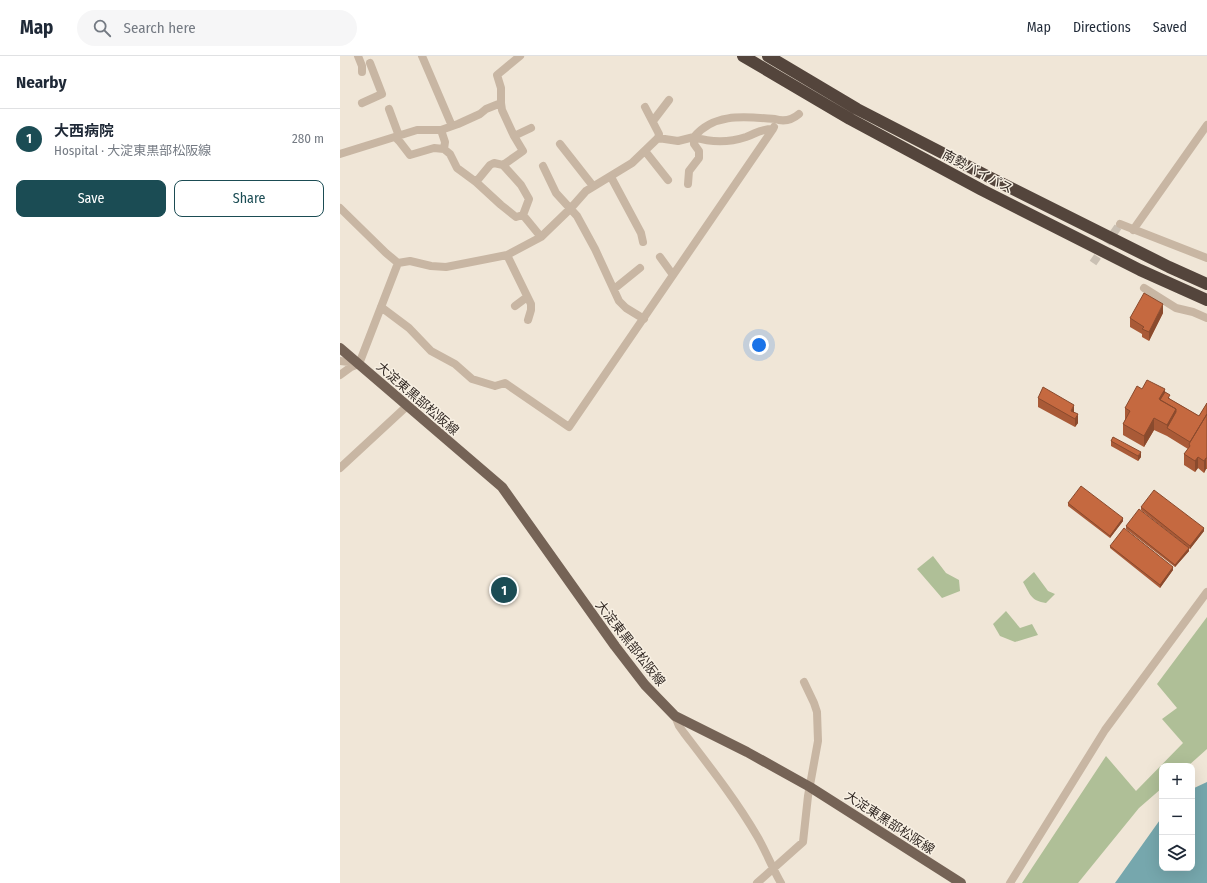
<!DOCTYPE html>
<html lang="en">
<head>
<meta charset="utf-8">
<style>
	:root { --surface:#fff; --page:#f6f6f7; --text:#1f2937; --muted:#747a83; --line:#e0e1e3; --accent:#1b4c54 }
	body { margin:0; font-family:"Fira Sans Condensed","Noto Sans JP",sans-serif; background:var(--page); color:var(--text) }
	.controls { position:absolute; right:12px; bottom:12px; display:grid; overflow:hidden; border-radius:8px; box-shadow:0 4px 16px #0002 }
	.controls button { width:36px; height:36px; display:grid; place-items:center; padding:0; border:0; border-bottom:1px solid var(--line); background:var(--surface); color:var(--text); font:20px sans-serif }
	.you { position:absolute; left:419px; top:289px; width:14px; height:14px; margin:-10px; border:3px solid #fff; border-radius:50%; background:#1a73e8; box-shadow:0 0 0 6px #1a73e833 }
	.badge { display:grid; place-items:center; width:26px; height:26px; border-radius:50%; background:var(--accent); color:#fff; font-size:13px; font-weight:700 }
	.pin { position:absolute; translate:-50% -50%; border:2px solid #fff; box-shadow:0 1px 4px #0006 }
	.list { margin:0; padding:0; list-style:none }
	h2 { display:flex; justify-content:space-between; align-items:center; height:52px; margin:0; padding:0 16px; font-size:17px }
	h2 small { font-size:13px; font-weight:400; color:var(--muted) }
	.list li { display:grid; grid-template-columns:26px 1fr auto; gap:12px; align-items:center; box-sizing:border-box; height:60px; padding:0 16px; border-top:1px solid var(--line) }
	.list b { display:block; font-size:15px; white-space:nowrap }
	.list p { margin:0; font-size:13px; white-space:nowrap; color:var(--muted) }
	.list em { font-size:13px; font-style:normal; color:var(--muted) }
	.actions { display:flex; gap:8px; padding:12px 16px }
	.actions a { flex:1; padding:9px 0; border:1px solid var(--accent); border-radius:8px; text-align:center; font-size:14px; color:var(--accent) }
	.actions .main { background:var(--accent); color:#fff }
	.icon { flex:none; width:22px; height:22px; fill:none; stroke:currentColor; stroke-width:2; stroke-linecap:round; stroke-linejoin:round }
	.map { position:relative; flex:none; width:867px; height:827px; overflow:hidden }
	header { display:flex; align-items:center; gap:24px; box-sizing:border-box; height:56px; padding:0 20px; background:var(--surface); border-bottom:1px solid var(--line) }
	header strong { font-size:19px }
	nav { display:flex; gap:22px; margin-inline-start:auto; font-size:14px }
	.search { width:280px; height:36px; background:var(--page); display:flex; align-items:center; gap:10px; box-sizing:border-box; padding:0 14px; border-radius:22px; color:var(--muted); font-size:15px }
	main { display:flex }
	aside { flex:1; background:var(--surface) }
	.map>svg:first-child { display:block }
	.green { fill:#afbf97 }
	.water { fill:#76a7ad }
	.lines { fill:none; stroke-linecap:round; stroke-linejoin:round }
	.minor-tunnel { stroke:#cac0b3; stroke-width:8; stroke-dasharray:8 4; stroke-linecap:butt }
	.minor { stroke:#c8b6a3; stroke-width:8 }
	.major { stroke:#756356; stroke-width:10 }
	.highway { stroke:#54453c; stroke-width:12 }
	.wall { fill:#a95a37 }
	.shaded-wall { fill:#8a4a2d }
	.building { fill:#c56940; stroke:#8a4a2d }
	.labels { text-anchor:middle; stroke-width:3; stroke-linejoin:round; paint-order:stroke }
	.street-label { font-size:13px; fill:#332a25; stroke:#f8f0e3 }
</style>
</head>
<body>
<header>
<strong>Map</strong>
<div class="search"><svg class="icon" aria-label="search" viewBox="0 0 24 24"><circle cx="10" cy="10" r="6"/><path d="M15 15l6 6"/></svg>Search here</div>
<nav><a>Map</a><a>Directions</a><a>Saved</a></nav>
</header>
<main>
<aside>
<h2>Nearby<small></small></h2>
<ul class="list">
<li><span class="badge">1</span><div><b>大西病院</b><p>Hospital · 大淀東黒部松阪線</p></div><em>280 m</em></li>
</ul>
<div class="actions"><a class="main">Save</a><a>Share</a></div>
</aside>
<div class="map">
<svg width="867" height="827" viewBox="0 0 867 827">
	<rect width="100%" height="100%" fill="#f0e6d7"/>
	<path class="green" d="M 593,500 L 606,517 L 619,524 L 620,535 L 602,542 L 577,513 Z
		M 694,516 L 708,535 L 715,538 L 706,547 C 691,545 690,538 683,526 Z
		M 666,555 L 680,572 L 692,568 L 698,579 L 675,586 L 660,580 L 653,568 Z
		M 867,561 L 867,693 L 848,710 L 822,710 L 822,732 L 799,752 L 738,827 L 682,827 L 766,700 L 796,735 L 843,687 L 822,663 L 837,652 L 817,628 Z"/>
	<path class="water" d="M 867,726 L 867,827 L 775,827 L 822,761 L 822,812 L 852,812 L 852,733 Z"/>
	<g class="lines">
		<path class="minor-tunnel" d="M 753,207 L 780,168"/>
		<path class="minor" d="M 18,0 L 22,10 L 22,16
			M 82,0 L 112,70
			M 22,47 L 42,38 L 30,7
			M 161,47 L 162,54 L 174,80 L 191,72
			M 305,51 L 319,78 L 318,82
			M 49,53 L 59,80
			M 313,65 L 329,44
			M 101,74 L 105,86 L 104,93 L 110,98 L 117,112 L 136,126
			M 174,80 L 183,95 L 163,109 L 181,129 L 189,143 L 183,159 L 201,181
			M 55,81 L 60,86 L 70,99 L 94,92 L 104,93
			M 220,88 L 253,130
			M 305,95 L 328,124
			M 0,98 L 77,74 L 101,74 L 118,68 L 140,58 L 146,53 L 161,47 L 161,32 L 157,19 L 180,0
			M 163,109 L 154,107 L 150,109 L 136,126 L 161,149 L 176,161 L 183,159
			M 203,110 L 216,137 L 237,160 L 255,193 L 279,245 L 286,252 L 304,263
			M 271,121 L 301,177 L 303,186
			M 348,128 L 349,115 L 359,102 L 359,95 L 354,88 L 354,81 C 372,87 388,87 406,81 C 417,77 420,73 433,73 L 434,71
			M 0,152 L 46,197 L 58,207 L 70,205 L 91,210 L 106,211 L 167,199 L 201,181 L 231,152 L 246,135 L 292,107 L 318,82 L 338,85 L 354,81 C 374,56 407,61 435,63 C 444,66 452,64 459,58
			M 780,168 L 867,202
			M 793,174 L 867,69
			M 167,199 L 191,248 L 191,254 L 188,264
			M 320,201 L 333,219
			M 804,232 L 836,252 L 853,256 L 867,262
			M 274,233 L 300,212
			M 175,250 L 187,241
			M 41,251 L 69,272 L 91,295 L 115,308 L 132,323 L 155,330 L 165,327 L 229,371 L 433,73
			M 0,305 L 17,307
			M 0,319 L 11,311 L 19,308 L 58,207
			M 0,412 L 67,350
			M 335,660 L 339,670 L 344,677 C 370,711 396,744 417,780 C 426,795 432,812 441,827
			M 417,827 L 463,786 L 468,740 L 478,685 L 477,656 L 474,647 L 464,626
			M 670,827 L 765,674 L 867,536"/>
		<path class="major" d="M 0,292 L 162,431 L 275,590 L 305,629 L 335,660 L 407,696 L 470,731 L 621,827"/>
		<path class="highway" d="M 403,0 L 510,63 L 642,134 L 800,214 L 867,244
			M 428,0 L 517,53 L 649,121 L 829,211 L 867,228"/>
	</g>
	<path class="wall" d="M 823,257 L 809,285 L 802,281 L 802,278 L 790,271 L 790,262 Z
		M 802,333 L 825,336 L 830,343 L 859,360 L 867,347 L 867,413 L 866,413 L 864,417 L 858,412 L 855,416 L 844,409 L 844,398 L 848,393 L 827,380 L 814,374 L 804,391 L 783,379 L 783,368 L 785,364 L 785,352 Z
		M 698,342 L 734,356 L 738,367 L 735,371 L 698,351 Z
		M 773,381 L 801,401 L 798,405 L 771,390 L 771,385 Z
		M 728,447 L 783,465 L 770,482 L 728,450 Z
		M 801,451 L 864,475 L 850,493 L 801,454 Z
		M 786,470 L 849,495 L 835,511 L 786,473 Z
		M 770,490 L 833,514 L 820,532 L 770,492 Z"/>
	<path class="shaded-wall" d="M 823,248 L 823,257 L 809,285 L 809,276 Z
		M 825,333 L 825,344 L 819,343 Z
		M 734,349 L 734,357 L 731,355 Z
		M 836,353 L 836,364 L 827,372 L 827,369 Z
		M 738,358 L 738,367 L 735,371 L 735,363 Z
		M 814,362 L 814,374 L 804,391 L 804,380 Z
		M 801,396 L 801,401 L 798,405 L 798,400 Z
		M 858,401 L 858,412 L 855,416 L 855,405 Z
		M 866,402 L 866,413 L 864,417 L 864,405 Z
		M 783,462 L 783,465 L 770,482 L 770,480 Z
		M 864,472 L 864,475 L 850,493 L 850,490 Z
		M 849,492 L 849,495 L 835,511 L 835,509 Z
		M 833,511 L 833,514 L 820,532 L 820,529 Z"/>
	<path class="building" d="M 804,237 L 823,248 L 809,276 L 802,273 L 804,271 L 790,262 Z
		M 807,324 L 825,333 L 819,343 L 836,353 L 827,369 L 814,362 L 804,380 L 783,368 L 790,355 L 785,352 L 797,330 L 802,333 Z
		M 703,331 L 734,349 L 731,355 L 738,358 L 735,363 L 698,342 Z
		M 825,336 L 830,339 L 828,342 L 859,360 L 867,347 L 867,358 L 850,386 L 827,372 L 836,356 L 836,353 L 820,344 Z
		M 867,358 L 867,402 L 866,402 L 864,405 L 858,401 L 855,405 L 844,398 L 850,390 L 849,388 Z
		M 773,381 L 801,396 L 798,400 L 771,385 Z
		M 741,430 L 783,462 L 770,480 L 728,447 Z
		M 814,434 L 864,472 L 850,490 L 801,451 Z
		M 799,453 L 849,492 L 835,509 L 786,470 Z
		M 784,472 L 833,511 L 820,529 L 770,490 Z"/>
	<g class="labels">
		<g class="street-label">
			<text transform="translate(638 115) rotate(28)" y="5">南勢バイパス</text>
			<text transform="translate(78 342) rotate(41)" y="5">大淀東黒部松阪線</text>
			<text transform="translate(291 587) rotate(52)" y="5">大淀東黒部松阪線</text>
			<text transform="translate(550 766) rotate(33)" y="5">大淀東黒部松阪線</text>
		</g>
	</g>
</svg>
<div class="controls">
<button>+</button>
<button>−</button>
<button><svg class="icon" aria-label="layers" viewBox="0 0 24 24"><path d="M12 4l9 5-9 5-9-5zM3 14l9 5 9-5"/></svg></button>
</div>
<div class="you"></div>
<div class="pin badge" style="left:164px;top:534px">1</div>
</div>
</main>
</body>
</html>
